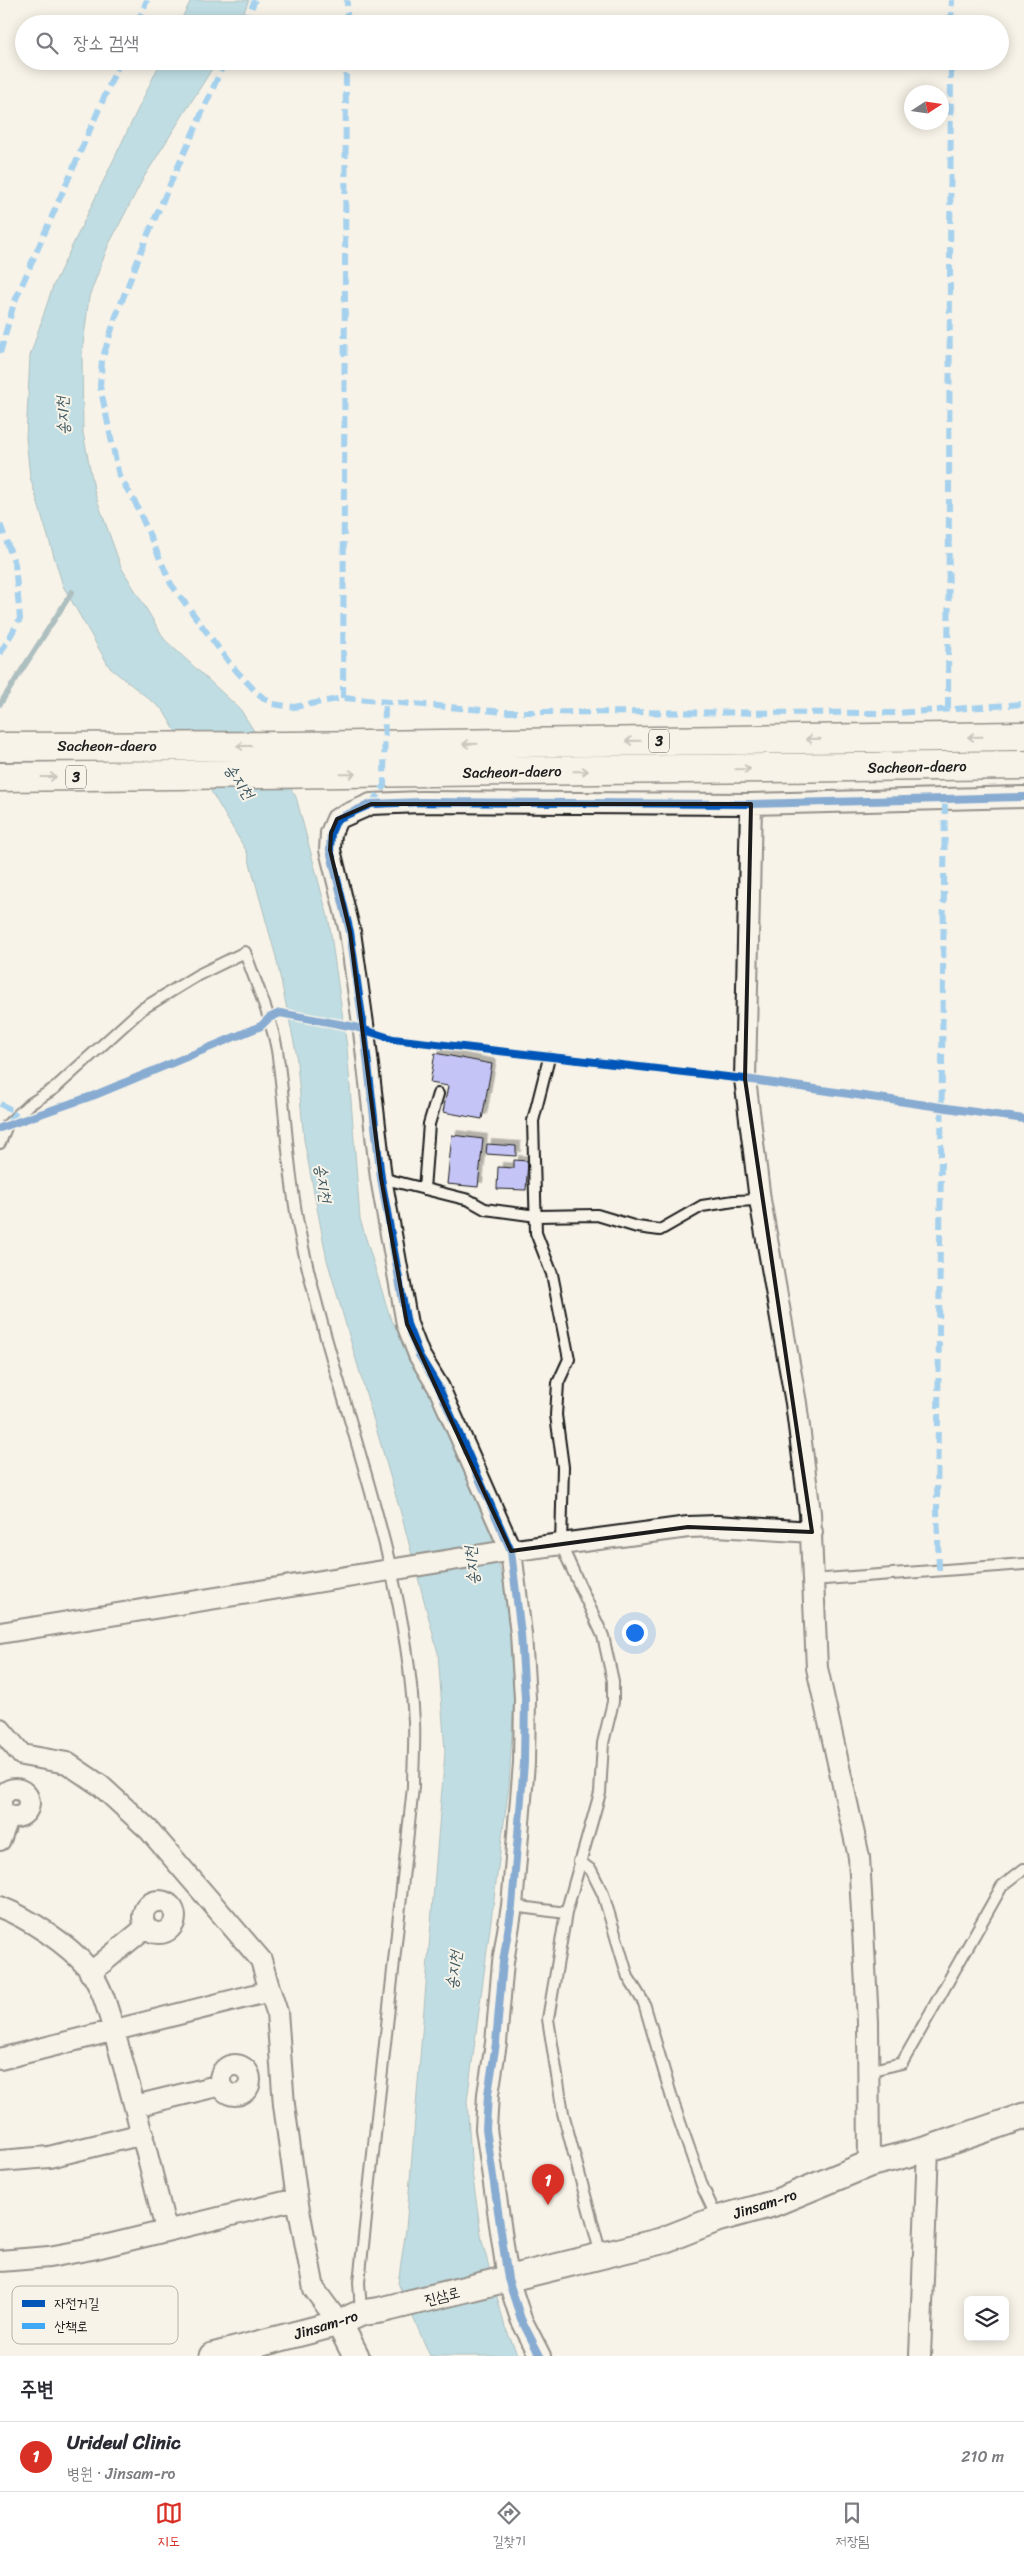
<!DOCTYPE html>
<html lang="ko">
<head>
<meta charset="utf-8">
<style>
	:root { --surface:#fff; --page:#f2f2f3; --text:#2b2b33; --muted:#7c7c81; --line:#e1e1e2; --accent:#d93025 }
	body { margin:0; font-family:Sriracha,"Poor Story",sans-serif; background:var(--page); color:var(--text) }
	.controls { position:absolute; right:15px; bottom:15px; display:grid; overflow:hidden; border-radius:8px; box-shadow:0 2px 12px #0003 }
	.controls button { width:45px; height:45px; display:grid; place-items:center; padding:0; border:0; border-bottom:1px solid var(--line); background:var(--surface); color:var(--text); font:25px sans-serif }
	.compass { position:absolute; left:904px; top:85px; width:45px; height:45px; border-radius:50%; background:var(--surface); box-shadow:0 2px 12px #0003; rotate:78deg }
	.you { position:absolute; left:634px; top:1632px; width:18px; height:18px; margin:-12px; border:4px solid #fff; border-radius:50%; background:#1a73e8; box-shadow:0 0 0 8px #1a73e833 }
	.badge { display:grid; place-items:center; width:32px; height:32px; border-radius:50%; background:var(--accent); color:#fff; font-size:16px; font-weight:700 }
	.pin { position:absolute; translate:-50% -41px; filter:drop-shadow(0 1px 2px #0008) }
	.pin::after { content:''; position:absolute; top:26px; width:18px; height:15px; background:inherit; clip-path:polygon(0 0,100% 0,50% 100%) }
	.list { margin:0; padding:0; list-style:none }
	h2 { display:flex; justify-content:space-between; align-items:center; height:65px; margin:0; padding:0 20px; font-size:21px }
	h2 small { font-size:16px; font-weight:400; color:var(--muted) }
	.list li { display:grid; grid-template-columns:32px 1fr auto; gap:15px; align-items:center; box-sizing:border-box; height:70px; padding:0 20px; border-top:1px solid var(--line) }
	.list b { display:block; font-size:19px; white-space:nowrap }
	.list p { margin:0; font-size:16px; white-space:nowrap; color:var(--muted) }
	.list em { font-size:16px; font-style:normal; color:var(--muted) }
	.icon { flex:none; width:28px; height:28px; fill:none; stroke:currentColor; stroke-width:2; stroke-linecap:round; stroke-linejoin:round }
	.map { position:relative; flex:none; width:1024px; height:2356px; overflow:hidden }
	.search { position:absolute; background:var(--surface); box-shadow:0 2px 12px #0003; left:15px; right:15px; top:15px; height:55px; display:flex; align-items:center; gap:12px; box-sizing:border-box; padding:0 18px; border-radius:28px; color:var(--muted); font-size:19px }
	.sheet { height:135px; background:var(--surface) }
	nav { display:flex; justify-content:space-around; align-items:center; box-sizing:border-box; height:70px; border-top:1px solid var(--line); background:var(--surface); font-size:14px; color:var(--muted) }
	nav a { display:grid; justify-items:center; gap:2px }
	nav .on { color:var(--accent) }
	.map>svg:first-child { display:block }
	.water { fill:#7cc4dd; stroke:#568190 }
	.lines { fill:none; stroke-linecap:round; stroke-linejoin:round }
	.stream { stroke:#568190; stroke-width:5.5 }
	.building { fill:#c5c4f6; stroke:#1c1c1c; filter:url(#shadow) }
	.service-casing { stroke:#1c1c1c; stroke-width:14 }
	.minor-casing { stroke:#1c1c1c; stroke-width:24 }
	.tertiary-casing { stroke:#1c1c1c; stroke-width:29 }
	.primary-casing { stroke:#1c1c1c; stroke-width:31 }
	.service { stroke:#f7f3e8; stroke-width:10 }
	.minor { stroke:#f7f3e8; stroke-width:20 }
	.tertiary { stroke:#f7f3e8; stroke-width:25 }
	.primary { stroke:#f7f3e8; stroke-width:28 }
	.quiet { stroke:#3fa9f5; stroke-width:6; stroke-dasharray:12 6; stroke-linecap:butt }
	.cycleway-casing { stroke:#f7f3e8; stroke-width:11 }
	.cycleway { stroke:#0057b8; stroke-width:8 }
	.oneway { stroke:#94928c }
	.marked { fill:none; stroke:#1c1c1c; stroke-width:4; stroke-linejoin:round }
	.labels { text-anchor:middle; stroke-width:4; stroke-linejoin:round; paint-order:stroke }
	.shield { fill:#f7f3e8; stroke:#5e5c59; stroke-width:1 }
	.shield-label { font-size:14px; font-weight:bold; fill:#1c1c1c }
	.street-label { font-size:15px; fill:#1c1c1c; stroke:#f7f3e8 }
	.water-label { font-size:16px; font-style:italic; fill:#3e5760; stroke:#f7f3e8 }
	.key { fill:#f7f3e8; stroke:#b5b2ab; stroke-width:1 }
	.key-label { font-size:14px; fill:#1c1c1c }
</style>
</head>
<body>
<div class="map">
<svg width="1024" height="2356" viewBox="0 0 1024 2356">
	<defs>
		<filter id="shadow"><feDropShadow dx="4.5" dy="-4.5" stdDeviation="0" flood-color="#0004"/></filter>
	</defs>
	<rect width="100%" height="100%" fill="#f7f3e8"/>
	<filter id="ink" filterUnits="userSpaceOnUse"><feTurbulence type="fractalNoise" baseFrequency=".02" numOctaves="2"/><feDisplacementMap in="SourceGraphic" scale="10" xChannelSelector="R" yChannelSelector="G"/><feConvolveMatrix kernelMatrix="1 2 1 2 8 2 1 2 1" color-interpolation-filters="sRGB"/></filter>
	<g filter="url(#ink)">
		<path class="water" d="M 191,0 L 249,0 L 239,24 L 179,24 Z
			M 161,61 L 217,61 L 144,177 L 108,246 L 89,297 L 82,353 L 83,433 L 95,494 L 121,567 L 165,640 L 240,709 L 296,797 L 329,921 L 347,1047 L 360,1219 L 390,1317 L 431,1394 L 488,1522 L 512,1618 L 516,1661 L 509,1785 L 467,2101 L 472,2172 L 482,2241 L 505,2327 L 518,2356 L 430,2356 L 398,2283 L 406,2229 L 445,1752 L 438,1653 L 402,1517 L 327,1260 L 304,1140 L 296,1052 L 276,957 L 247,852 L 163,710 L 110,668 L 63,586 L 30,477 L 26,438 L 30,356 L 53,286 Z"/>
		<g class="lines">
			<path class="stream" d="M 0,704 L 72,592"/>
		</g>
		<path class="building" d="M 435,1053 L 492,1064 L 482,1119 L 443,1112 L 448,1086 L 430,1083 Z
			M 452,1135 L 483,1139 L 478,1187 L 447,1184 Z
			M 487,1144 L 516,1146 L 516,1156 L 486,1154 Z
			M 514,1160 L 528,1161 L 526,1190 L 497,1189 L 498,1167 L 514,1168 Z"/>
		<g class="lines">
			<defs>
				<path id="service" d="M 549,1058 L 533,1121 L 536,1233 L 552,1274 L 569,1359 L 558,1383 L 556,1415 L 563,1467 L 561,1545 L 603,1636 L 613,1681 L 613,1702 L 603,1743 L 600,1793 L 566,1913 L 548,2019 L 563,2113 L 601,2255
					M 0,1143 L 7,1125 L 27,1106 L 55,1088 L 142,1009 L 198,975 L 245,952 C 256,984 271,1017 277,1050 C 286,1110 287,1170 299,1229 C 333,1394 405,1553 414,1722 C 415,1744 413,1765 413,1787 L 359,2282 L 361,2312
					M 381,1178 L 469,1200 L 485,1209 L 537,1216 L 597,1215 L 637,1227 L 660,1230 L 702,1206 L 734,1201 L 760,1200
					M 424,1189 L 429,1124 L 438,1094
					M 812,1580 L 1024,1564
					M 579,1861 L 591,1870 L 603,1894 L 628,1977 L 644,2003 L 674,2105 L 703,2188 L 717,2218
					M 512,1906 L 566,1913
					M 868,2071 L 902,2063 L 1002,1886 L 1024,1869"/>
				<path id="minor" d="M 751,804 L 745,1079 L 760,1200 L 796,1403 L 810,1513 L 817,1668 L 859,1857 L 868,2022 L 869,2164
					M 0,1633 L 501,1552 L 688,1527 L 717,1526 L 812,1532
					M 0,1729 L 22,1755 L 67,1763 L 101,1786 L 149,1830 L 261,1960 L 270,1991
					M1 1803a14 14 0 1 1 28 0a14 14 0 1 1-28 0Z
					M 0,1840 L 9,1816
					M143 1917a16 16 0 1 1 32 0a16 16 0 1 1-32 0Z
					M 0,1907 C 28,1918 68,1944 87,1967 C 105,1989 111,2023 119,2049 C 136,2109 151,2169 166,2230
					M 90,1973 L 146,1927
					M 0,2059 L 270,1991 L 277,2012 L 284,2105 L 297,2199 L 92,2249 L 49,2257 L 0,2261
					M220 2080a15 15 0 1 1 30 0a15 15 0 1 1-30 0Z
					M 135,2106 L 221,2085
					M 0,2161 L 49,2157 L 143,2134
					M 297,2199 L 314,2289 L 339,2323
					M 540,2356 L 521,2319 L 508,2279 L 486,2129 L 488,2094 L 496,2043 L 503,1962 L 512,1906 L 524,1763 L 525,1698 L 521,1634 L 511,1551 L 439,1388 L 419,1355 L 407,1324 L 381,1178 L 364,1031 L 350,932 L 330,850 L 331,833 L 337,819 L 371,804 L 421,802 L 751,804 L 1024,797
					M 920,2356 L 928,2149"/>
				<path id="tertiary" d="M 339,2323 L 356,2356
					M 212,2356 L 339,2323 L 361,2313 L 381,2310 L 661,2241 L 717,2219 L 772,2204 L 869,2164 L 928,2149 L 1024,2116"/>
				<path id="primary" d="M 0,747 L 293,746 L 1024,736
					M 0,777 L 1024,765"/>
			</defs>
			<use href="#service" class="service-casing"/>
			<use href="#minor" class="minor-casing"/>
			<use href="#tertiary" class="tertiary-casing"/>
			<use href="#primary" class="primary-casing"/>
			<use href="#service" class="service"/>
			<use href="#minor" class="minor"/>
			<use href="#tertiary" class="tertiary"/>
			<use href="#primary" class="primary"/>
			<path class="quiet" d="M 137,24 L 147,0
				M 244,24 L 255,0
				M 347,24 L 347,0
				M 951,24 L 952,0
				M 225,61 L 148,234 L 116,316 L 102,360 L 100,386 L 119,476 L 135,502 L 171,584 L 231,665 L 257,693 L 272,704 L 294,707 L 343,698 L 506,712 L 897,713 L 1024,704
				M 0,353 L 14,303 L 120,61
				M 0,524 L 15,564 L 20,619 L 0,654
				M 343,698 L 346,61
				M 948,709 L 951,61
				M 371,804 L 384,786 L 385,702
				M 0,1104 L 16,1112 L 8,1123
				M 939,1570 L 937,1509 L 945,799"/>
			<defs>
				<path id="cycleway" d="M 0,1128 L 95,1095 L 261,1026 L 269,1018 L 280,1013 L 355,1027 L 393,1039 L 745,1079 L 1024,1119
					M 540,2356 L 521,2319 L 508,2279 L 486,2129 L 488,2094 L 496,2043 L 503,1962 L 512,1906 L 524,1763 L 525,1698 L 521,1634 L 511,1551 L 439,1388 L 419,1355 L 407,1324 L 381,1178 L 364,1031 L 350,932 L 330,850 L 331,833 L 337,819 L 371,804 L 421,802 L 751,804 L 1024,797"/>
			</defs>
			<use href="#cycleway" class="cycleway-casing"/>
			<use href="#cycleway" class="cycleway"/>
		</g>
		<defs><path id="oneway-shaft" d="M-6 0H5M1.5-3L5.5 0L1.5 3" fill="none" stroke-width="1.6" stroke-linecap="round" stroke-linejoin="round" transform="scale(1.25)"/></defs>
		<g class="oneway">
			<use href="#oneway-shaft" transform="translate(975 737) rotate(179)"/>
			<use href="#oneway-shaft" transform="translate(813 739) rotate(179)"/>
			<use href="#oneway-shaft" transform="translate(633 741) rotate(179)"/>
			<use href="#oneway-shaft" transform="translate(470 744) rotate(179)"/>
			<use href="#oneway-shaft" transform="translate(244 746) rotate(180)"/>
			<use href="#oneway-shaft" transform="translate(743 769) rotate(-1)"/>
			<use href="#oneway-shaft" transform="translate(581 771) rotate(-1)"/>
			<use href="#oneway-shaft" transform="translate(348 774) rotate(-1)"/>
			<use href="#oneway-shaft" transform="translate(49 777)"/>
		</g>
	</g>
	<path d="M0 0H1024V2356H0ZM 371,804 L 751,804 L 745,1079 L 812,1532 L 688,1527 L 511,1551 L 407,1324 L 381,1178 L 350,932 L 330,850 L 331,833 L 337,819 Z" fill="#f7f3e8" fill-opacity=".55" fill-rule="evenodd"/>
	<path class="marked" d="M 371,804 L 751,804 L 745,1079 L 812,1532 L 688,1527 L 511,1551 L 407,1324 L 381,1178 L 350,932 L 330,850 L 331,833 L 337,819 Z"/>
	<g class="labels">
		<g class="shield">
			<rect x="649" y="729.5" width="20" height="23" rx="4"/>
			<rect x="66" y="765.5" width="20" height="23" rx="4"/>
		</g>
		<g class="shield-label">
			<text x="659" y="746">3</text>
			<text x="76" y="782">3</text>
		</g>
		<g class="street-label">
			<text x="107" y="751">Sacheon-daero</text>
			<text transform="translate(917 767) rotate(-1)" y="5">Sacheon-daero</text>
			<text transform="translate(512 772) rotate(-1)" y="5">Sacheon-daero</text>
			<text transform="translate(765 2204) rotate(-18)" y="5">Jinsam-ro</text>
			<text transform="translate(442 2296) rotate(-14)" y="5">진삼로</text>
			<text transform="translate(326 2325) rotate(-17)" y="5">Jinsam-ro</text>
		</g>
		<g class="water-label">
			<text transform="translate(62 416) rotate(-92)" y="6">송지천</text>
			<text transform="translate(240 781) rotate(55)" y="6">송지천</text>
			<text transform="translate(324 1183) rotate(82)" y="6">송지천</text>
			<text transform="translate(471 1566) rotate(-95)" y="6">송지천</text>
			<text transform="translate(453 1970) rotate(-83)" y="6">송지천</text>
		</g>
	</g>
	<rect x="12" y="2286" width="166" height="58" rx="8" class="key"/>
	<rect x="22" y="2300" width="23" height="7" fill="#0057b8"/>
	<rect x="22" y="2323" width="23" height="6" fill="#3fa9f5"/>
	<g class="key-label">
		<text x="54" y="2308">자전거길</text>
		<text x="54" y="2331">산책로</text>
	</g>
</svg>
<div class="controls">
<button><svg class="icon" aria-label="layers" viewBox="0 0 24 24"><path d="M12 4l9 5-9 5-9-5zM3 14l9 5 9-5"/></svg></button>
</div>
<svg class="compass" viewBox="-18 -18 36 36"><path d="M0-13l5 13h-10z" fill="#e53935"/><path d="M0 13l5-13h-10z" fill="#7c7c81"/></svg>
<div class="you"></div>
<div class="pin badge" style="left:548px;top:2205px">1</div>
<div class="search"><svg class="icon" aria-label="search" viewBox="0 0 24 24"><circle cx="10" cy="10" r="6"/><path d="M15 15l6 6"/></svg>장소 검색</div>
</div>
<section class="sheet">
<h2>주변<small></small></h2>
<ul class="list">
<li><span class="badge">1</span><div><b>Urideul Clinic</b><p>병원 · Jinsam-ro</p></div><em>210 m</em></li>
</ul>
</section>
<nav>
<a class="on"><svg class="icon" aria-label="map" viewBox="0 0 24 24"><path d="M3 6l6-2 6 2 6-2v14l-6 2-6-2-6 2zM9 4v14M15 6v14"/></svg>지도</a>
<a><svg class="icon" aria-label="directions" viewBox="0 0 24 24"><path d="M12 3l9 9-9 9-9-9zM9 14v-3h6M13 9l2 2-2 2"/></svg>길찾기</a>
<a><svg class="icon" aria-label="saved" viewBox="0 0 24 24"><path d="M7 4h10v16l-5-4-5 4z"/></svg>저장됨</a>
</nav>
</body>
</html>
